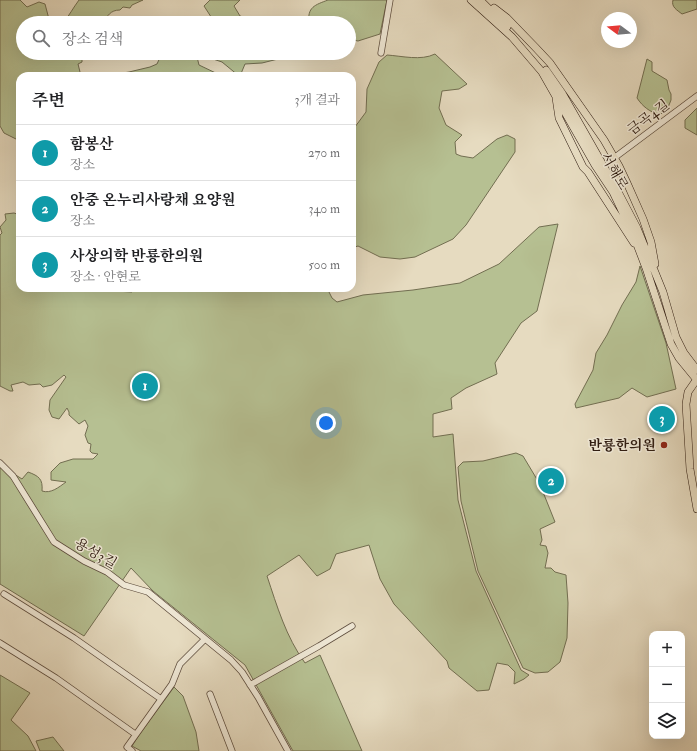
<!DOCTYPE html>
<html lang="ko">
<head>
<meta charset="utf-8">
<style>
	:root { --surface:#fff; --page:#f6f6f6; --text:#202124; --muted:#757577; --line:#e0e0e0; --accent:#8f2418 }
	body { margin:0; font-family:"IM FELL Double Pica","Noto Serif KR",serif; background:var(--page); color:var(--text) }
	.controls { position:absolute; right:12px; bottom:12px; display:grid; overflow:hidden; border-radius:8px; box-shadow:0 4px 16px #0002 }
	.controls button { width:36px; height:36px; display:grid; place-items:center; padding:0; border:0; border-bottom:1px solid var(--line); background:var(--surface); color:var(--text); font:20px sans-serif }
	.compass { position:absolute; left:601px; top:12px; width:36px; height:36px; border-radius:50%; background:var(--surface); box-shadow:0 4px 16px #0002; rotate:286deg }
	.you { position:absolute; left:326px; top:423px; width:14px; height:14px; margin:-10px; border:3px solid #fff; border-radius:50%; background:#1a73e8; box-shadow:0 0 0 6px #1a73e833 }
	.badge { display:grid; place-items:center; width:26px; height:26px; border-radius:50%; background:var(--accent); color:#fff; font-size:13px; font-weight:700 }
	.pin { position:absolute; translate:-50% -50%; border:2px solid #fff; box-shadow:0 1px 4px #0006 }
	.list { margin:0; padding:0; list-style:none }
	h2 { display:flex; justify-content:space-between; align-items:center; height:52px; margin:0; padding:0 16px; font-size:17px }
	h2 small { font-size:13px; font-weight:400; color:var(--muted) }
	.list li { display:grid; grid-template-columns:26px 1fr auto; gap:12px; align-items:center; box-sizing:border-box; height:56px; padding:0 16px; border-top:1px solid var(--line) }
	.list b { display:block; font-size:15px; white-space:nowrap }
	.list p { margin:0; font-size:13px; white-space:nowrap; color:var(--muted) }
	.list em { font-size:13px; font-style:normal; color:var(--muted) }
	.icon { flex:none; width:22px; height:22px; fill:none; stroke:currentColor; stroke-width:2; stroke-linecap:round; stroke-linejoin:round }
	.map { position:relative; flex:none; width:697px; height:751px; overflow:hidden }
	.search { position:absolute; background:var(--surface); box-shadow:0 4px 16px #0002; left:16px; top:16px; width:340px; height:44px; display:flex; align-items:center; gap:10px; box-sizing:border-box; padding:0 14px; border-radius:22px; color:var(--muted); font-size:15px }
	.panel { position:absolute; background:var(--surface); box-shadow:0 4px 16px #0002; left:16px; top:72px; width:340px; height:220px; border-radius:12px }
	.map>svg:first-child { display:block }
	.green { fill:#b6c092; stroke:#726e51 }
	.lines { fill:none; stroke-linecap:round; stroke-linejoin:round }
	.minor-casing { stroke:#5c4b3c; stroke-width:7 }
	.major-casing { stroke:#2e1b10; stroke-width:8 }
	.minor { stroke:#efe8d6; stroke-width:5.5 }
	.major { stroke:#e6dbc0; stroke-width:7 }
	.poi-dot { fill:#8f2418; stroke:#efe8d6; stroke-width:1.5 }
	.labels { text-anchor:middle; stroke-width:3; stroke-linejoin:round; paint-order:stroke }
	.street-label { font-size:14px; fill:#2e1b10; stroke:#efe8d6 }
	.poi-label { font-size:14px; font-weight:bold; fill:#2e1b10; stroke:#efe8d6; text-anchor:end }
</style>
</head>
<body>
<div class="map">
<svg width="697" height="751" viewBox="0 0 697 751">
	<rect width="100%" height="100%" fill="#e6dbc0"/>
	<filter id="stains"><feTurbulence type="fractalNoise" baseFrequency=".005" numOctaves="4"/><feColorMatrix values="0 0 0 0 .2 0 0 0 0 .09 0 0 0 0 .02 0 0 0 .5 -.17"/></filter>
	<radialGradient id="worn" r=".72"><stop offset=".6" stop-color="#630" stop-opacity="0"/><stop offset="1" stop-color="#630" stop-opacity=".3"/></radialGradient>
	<path class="green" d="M 0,0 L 20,0 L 27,7 L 39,2 L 45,4 L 50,23 L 23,23 L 23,53 L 79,53 L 82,58 L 82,62 L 78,64 L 80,72 L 83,76 L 20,76 L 20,141 L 4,133 L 0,126 Z
		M 79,0 L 143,0 L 132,5 L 130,8 L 123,7 L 120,10 C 110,10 108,16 102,23 L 63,23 C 69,16 73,8 79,0 Z
		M 210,0 L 240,0 L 234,6 L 240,16 L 253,20 L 259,18 L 286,21 L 287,23 L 215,23 L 204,6 Z
		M 328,0 L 387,0 L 380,34 L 358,41 L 349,39 L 349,23 L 309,23 C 307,7 315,5 328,0 Z
		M 673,0 L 697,0 L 697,9 L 682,14 C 677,10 671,7 673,0 Z
		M 162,53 L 176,53 L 177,55 L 180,53 L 197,57 L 199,65 L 222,76 L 105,76 L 129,72 L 150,67 L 157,64 Z
		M 195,53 L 289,53 L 287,59 L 278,59 L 262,63 L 245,64 L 240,76 L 239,76 L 222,62 Z
		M 435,54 L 467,84 L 459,89 L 442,91 L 439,108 L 446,125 L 462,135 L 455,142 L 456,154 L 461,156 L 473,158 L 497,139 L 507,135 L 515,139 L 515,152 L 466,225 L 453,239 L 415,257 L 400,259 L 380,257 L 358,246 L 352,248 L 352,131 L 366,112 L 367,89 L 379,62 L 387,55 C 402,56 421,61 435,54 Z
		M 647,59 L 652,62 L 652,71 L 667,80 L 669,90 L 671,94 L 671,100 L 667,110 L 659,115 C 649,111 643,107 637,98 Z
		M 697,108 L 697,135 L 685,128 L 685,120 Z
		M 14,213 L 20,215 L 20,288 L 94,288 L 97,290 L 132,292 L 135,288 L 327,288 L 332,298 L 337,302 L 363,295 L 413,290 L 460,283 L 499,264 L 539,227 L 558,224 L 537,311 L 521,323 L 495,363 L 497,374 L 466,388 L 451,398 L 452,409 L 433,414 L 433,437 L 453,434 L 458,500 L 476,571 L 521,670 L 529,675 L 524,679 L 514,684 L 515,672 L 508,665 L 497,663 L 489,690 L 477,691 L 449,668 L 447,661 L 394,604 L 380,579 L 369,545 L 336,554 L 330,569 L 317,576 L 299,555 L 267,576 C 277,606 286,637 305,663 L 320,655 L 362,751 L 293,751 L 245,665 L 153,591 L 131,568 L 84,636 L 0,584 L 0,465 L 22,479 L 28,472 C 39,476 43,479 42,491 C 51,494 59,487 66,482 L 51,480 L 51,472 L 60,463 L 73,459 L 93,459 L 98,454 L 92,453 L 90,451 L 91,444 L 88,443 L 85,435 L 88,426 L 85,420 L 79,424 L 69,415 L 69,412 L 67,408 L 59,419 L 52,417 L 49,410 L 50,400 L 66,377 L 64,375 L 52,385 L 43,387 L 40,384 L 29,385 L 23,382 L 11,385 L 13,391 L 10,391 L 0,386 L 0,235 L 2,233 L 0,227 L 6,220 L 5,214 Z
		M 640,266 L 666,343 L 676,389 L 647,397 L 632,388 L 619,398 L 576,408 L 575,404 L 593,370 L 596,353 L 607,335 L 622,305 L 636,282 Z
		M 516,453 L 523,456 L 544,491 L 543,492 L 555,522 L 540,529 L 542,540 L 540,545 L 546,546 L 548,553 L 545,568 L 551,568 L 555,572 L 566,575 L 568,603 L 567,638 L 560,662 L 548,672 L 535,673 L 523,668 L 478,571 L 461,501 L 458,467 L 463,462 L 483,461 Z
		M 0,675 L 30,693 L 11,720 L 28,736 L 36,751 L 0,751 Z
		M 174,687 L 183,696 L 196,732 L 199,751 L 141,751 L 132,746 L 139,735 Z
		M 53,737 L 64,751 L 40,751 L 36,741 Z"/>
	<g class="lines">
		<defs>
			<path id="minor" d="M 381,53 L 390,0
				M 614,158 L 697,96
				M 0,463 L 13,476 L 54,542 L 84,561 L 107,572 L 124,585 L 148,592 L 231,660 L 242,672 L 258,697 L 288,751
				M 4,594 L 74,638 L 161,699
				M 0,643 L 56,678 L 135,734
				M 250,685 L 319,646 L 352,626
				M 210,694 L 232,751
				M 132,751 L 127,747 L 172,684 L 180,664 L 205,639"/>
			<path id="major" d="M 471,0 L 512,37 L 542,72 L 595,165 L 613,192 L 633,234 L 646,268 L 671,344 L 679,358 L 697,380
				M 480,0 L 507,27
				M 494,8 L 507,18 L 536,48 L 550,63 L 604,140 L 619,166 L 627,183 L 643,219 L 651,242 L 655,264
				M 546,70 L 562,93 L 616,188 L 637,228 L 663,292 L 676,337 L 684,353 L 697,370
				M 556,98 L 559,118 L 583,167 L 588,172 L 634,243
				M 697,379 L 688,392 L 686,404 L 690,469 L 697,509"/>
		</defs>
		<use href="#minor" class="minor-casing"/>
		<use href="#major" class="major-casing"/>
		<use href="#minor" class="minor"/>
		<use href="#major" class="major"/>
	</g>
	<circle class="poi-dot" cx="664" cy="445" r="4"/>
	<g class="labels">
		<g class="street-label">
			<text transform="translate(648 117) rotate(-37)" y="5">금곡4길</text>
			<text transform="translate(615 171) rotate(60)" y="5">서해로</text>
			<text transform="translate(96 553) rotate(30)" y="5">용성3길</text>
		</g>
		<g class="poi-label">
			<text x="656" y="450">반룡한의원</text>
		</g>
	</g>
	<rect width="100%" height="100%" filter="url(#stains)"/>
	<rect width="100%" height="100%" fill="url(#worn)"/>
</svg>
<div class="controls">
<button>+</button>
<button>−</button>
<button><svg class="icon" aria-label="layers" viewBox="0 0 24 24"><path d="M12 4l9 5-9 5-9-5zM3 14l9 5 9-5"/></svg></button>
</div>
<svg class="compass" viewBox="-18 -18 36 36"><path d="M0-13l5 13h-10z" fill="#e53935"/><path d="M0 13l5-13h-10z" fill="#757577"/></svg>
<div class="you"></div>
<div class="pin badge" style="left:145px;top:386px;background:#0f9aa8">1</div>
<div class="pin badge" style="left:551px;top:481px;background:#0f9aa8">2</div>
<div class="pin badge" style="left:662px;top:419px;background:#0f9aa8">3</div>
<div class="search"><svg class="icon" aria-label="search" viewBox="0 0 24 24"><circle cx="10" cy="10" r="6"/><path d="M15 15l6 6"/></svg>장소 검색</div>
<section class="panel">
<h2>주변<small>3개 결과</small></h2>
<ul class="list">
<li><span class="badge" style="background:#0f9aa8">1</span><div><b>함봉산</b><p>장소</p></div><em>270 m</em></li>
<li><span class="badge" style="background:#0f9aa8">2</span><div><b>안중 온누리사랑채 요양원</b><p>장소</p></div><em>340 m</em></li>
<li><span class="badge" style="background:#0f9aa8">3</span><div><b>사상의학 반룡한의원</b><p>장소 · 안현로</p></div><em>500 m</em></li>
</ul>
</section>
</div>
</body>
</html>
